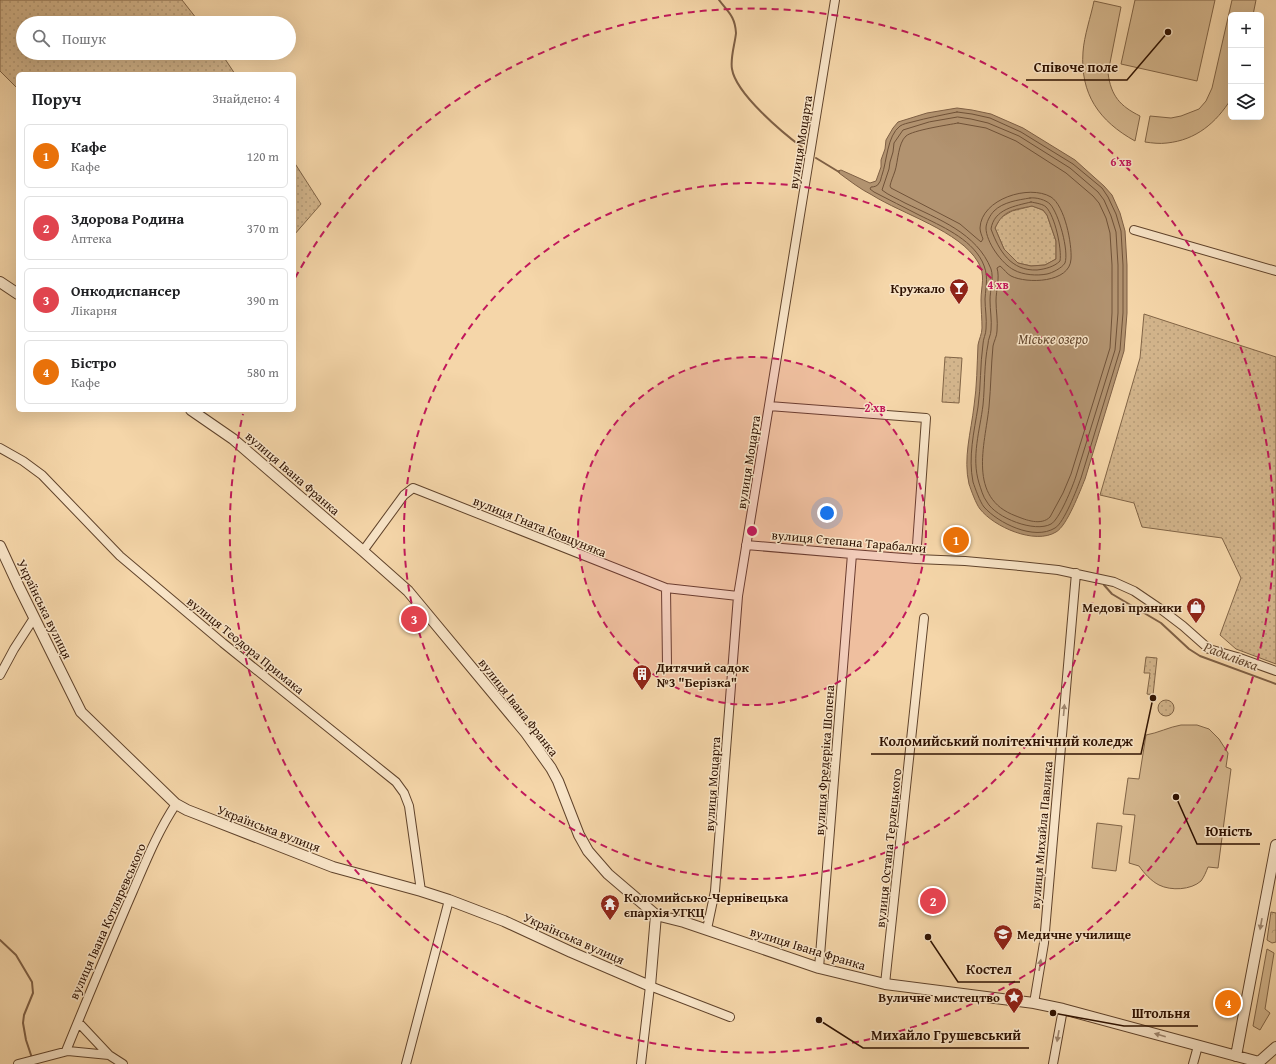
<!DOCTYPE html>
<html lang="uk">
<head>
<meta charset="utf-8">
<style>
	:root { --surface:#fff; --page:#f6f6f6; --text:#202124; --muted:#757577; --line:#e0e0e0; --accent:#8f2418 }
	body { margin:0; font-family:"Gentium Book Plus",serif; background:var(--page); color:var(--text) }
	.controls { position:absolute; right:12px; top:12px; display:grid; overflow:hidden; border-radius:6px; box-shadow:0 4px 16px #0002 }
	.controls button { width:36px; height:36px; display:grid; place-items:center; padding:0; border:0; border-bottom:1px solid var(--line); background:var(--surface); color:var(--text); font:20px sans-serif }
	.you { position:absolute; left:827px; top:513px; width:14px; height:14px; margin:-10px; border:3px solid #fff; border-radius:50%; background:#1a73e8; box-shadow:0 0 0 6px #1a73e833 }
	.badge { display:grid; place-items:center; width:26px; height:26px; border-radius:50%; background:var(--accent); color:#fff; font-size:13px; font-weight:700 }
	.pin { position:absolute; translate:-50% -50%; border:2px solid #fff; box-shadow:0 1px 4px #0006 }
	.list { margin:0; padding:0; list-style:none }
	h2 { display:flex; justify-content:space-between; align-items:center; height:52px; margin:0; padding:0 16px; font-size:17px }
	h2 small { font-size:13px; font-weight:400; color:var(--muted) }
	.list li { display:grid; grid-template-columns:26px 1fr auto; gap:12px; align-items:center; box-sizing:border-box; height:64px; margin:0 8px 8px; padding:0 8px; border:1px solid var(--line); border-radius:6px }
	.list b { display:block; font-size:15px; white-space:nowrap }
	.list p { margin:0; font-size:13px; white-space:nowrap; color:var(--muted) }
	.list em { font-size:13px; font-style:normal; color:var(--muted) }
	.icon { flex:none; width:22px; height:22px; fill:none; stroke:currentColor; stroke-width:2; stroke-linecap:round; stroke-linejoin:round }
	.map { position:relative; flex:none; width:1276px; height:1064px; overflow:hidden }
	.search { position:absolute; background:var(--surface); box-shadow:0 4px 16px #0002; left:16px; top:16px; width:280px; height:44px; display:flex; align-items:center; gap:10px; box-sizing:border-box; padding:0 14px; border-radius:22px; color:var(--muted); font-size:15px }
	.panel { position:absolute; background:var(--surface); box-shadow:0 4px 16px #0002; left:16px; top:72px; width:280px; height:340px; border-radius:6px }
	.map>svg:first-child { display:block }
	.grass { fill:#d3b58c; stroke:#816446 }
	.forest { fill:url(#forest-crowns); stroke:#816446 }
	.park { fill:url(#park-dots); stroke:#816446 }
	.water { fill:#b29370; stroke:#7e5f44; fill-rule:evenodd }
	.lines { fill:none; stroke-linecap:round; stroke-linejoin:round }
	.shore { stroke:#705238; stroke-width:1 }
	.stream { stroke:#7e5f44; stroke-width:2 }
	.minor-casing { stroke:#60432b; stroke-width:10 }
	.tertiary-casing { stroke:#60432b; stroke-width:12 }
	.minor { stroke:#f8e4c7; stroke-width:8 }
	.tertiary { stroke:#f8e4c7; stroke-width:10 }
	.oneway { fill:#9e866e }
	.ring { fill:none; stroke:#c2185b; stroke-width:2; stroke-dasharray:7 5 }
	.labels { text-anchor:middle; stroke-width:3; stroke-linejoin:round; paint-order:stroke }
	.street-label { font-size:13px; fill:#2f1201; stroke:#f8e4c7 }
	.poi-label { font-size:13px; font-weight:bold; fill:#2f1201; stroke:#f8e4c7; text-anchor:end }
	.water-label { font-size:14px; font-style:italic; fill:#63462d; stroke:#f8e4c7 }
	.centre { fill:#c2185b; stroke:#f8e4c7; stroke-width:2 }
	.ring-label { font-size:12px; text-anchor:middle; font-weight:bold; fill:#c2185b; stroke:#f8e4c7; stroke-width:3; stroke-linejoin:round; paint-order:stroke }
	.leader { fill:none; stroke:#2f1201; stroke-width:1.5 }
	.callout-dot { fill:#2f1201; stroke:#f8e4c7; stroke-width:1.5 }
	.callout-label { font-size:14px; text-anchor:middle; font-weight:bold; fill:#2f1201; stroke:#f8e4c7; stroke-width:3; stroke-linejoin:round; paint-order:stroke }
</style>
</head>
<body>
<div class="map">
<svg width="1276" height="1064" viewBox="0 0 1276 1064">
	<defs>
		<pattern id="forest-crowns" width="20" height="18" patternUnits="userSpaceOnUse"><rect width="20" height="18" fill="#d3b58c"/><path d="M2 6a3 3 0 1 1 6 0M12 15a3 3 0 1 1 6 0" fill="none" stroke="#b59b77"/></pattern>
		<pattern id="park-dots" width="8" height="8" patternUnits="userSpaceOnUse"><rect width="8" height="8" fill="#d3b58c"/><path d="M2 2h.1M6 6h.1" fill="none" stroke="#b59b77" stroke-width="1.8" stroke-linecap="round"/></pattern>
	</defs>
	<rect width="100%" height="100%" fill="#f5d6a9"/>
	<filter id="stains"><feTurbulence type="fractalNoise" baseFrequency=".005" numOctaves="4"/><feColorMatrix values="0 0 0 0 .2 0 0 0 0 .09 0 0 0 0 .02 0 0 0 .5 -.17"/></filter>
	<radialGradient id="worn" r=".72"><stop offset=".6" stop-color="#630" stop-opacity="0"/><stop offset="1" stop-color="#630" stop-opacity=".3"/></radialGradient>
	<path class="grass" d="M 1135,0 L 1215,0 L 1197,81 L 1121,64 Z
		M 1232,0 L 1256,0 L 1253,15 L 1231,15 L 1231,99 C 1216,123 1196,140 1167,143 C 1160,144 1152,143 1145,142 L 1150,116 L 1171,118 L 1181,116 L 1199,109 L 1206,101 L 1212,88 Z
		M 1094,1 L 1121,7 L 1108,73 C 1111,96 1120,106 1140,116 L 1135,141 C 1099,121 1080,94 1083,52 C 1084,36 1091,16 1094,1 Z
		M 1181,725 L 1197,725 L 1209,729 L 1219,739 L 1228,753 L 1226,767 L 1231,769 L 1218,868 L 1208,867 C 1206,872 1204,877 1201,881 C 1191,890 1171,891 1159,885 C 1151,881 1144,873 1139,866 L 1129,863 L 1135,815 L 1123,814 L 1128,778 L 1139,779 L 1146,735 C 1158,733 1169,727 1181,725 Z
		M 1097,823 L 1122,826 L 1116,871 L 1092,868 Z
		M 1267,949 L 1274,953 L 1265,1009 L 1270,1013 L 1260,1030 L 1253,1026 Z"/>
	<path class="forest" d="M 1271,912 L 1276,913 L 1276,942 L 1272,943 L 1267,940 Z"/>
	<path class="park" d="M 0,0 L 182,0 L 200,23 L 23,23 L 23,53 L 221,53 L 235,74 L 18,74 L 18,89 L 0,71 Z
		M 294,162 L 321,204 L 294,235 Z
		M 1032,206 L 1043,210 L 1047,215 L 1056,241 L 1056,259 L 1045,265 L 1031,266 L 1018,263 L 1004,249 L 995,228 L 1000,218 L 1012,211 Z
		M 1144,314 L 1276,357 L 1276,664 L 1236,649 L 1220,635 L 1241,578 L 1222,538 L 1142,527 L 1134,503 L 1100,495 L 1140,358 Z
		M 945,357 L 962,358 L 959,403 L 942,402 Z
		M 1146,657 L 1157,658 L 1153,695 L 1147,694 L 1150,673 L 1144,673 Z
		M1158 708a8 8 0 1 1 16 0a8 8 0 1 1-16 0Z"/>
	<path class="water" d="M 957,108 L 972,110 L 991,114 L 1023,128 L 1075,160 L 1104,186 L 1112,195 L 1120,213 L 1125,231 L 1127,265 L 1127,313 L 1124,351 L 1085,479 C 1080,491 1067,526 1056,532 C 1035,545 994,527 980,509 C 976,504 971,490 969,484 C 963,458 971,432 974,406 C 977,386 977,365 978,345 C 979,339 982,334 982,328 C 982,319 981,310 981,300 C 981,286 986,275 978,262 C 960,231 902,214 872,195 C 860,189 850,181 839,173 L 838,171 L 841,170 L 870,183 L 876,181 L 881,167 L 881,160 L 885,149 L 886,140 L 893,128 L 898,122 L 927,113 ZM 1032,206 L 1043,210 L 1047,215 L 1056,241 L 1056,259 L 1045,265 L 1031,266 L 1018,263 L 1004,249 L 995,228 C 1004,209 1014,210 1032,206 Z"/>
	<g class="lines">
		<path class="shore" d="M 957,112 L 972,114 L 990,118 L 1021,132 L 1073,164 L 1102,188 L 1108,197 L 1116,214 L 1121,231 L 1123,265 L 1123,313 L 1120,350 L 1081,478 C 1077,489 1064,523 1055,528 C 1034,541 998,523 984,507 C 980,502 975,488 973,482 C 968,457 974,432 978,407 C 981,386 980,365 983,344 C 983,339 986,334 986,329 C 987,319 985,309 985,299 C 986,284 989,275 982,261 C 970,238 941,226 919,215 C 904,207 889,200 874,192 L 870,189 L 871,187 C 874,187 878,186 879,183 C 881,181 881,177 882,175 C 887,161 887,136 900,126 C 903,124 908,123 912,122 C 927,118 942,115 957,112 Z
			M 958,117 L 971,119 L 988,123 L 1019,136 L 1070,168 L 1098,192 L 1104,200 L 1111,216 L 1116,232 L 1118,265 L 1118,313 L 1115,350 L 1076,476 C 1073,486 1059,520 1051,524 C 1035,533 996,518 987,502 C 983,497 981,489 979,483 C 971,457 980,430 983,405 C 985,385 984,364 988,344 C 988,339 991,335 991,330 C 992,320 990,310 990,300 C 990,290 994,278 991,269 C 977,233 938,219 905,203 C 898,199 888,195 882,190 L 889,169 L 890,162 L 893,152 L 894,143 L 903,130 L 929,122 Z
			M 958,123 L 986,128 L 1016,141 L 1066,173 L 1093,196 L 1099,203 L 1106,218 L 1110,233 L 1112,265 L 1112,313 L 1110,348 L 1071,474 L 1063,493 L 1050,517 C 1041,526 1026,520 1016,516 C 967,498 985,445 989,407 C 991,386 991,366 993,346 C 994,341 997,336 997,331 C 998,321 996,311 996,301 C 996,290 1000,278 997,268 L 1000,266 C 1004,269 1007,274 1011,276 C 1027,284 1070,283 1071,259 C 1072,244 1065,206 1051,197 C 1029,184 981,199 980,228 C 980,232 982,236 983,239 L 981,242 L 960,224 L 891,188 L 890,186 C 891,181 893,177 895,171 C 898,162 898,143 906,136 C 913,130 948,125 958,123 Z
			M 1030,198 C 1036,197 1046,200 1050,204 C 1059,214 1069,251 1065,263 C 1062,268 1052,273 1047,274 C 1037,276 1023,275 1014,270 C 1002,264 986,242 986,228 C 986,223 990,215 994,211 C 1003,202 1018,200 1030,198 Z
			M 1031,202 C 1036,203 1043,204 1046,207 C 1055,216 1062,249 1060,261 C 1054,267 1045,269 1037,270 C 1011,271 999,251 991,229 C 994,209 1015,206 1031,202 Z"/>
		<path class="stream" d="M 719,0 C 728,12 735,16 736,33 C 735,44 730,58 732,69 C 736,94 783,133 803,148
			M 816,158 L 839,172
			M 1104,585 L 1112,594 L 1161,623 L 1189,649 L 1200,656 L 1276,684
			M 0,940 L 16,955 L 32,982 L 33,993 L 24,1015 L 23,1023 L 26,1040 L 32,1058"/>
		<defs>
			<path id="minor" d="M 1134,230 L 1276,271
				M 769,406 L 926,418 L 916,559
				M 0,448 L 23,461 L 42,475 L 120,556 L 223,643 L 396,782 L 404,793 L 409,806 L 421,891
				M 746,545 L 852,554 L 916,559 L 965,561 L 1020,566 L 1058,570 L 1114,582 L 1134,591 L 1162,610 L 1183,626 L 1209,649 L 1237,657 L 1276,671
				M 363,551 L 404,495 L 413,488 L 666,588 L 738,596
				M 666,588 L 667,665
				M 0,675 L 14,649 L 34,618
				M 707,929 L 715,891 L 738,596 L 835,0
				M 819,968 L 852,554
				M 885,984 L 924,618
				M 1034,1003 L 1044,943 L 1076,573
				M 78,1022 L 109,1055
				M 66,1051 C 88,997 110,944 133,891 C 146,861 158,831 176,804
				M 18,1064 L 68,1051 L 109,1055 L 123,1064
				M 406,1064 L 449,900
				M 641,1064 L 650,986 L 730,1017
				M 1053,1064 L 1063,1009
				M 1193,1064 L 1198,1046"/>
			<path id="tertiary" d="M 0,282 L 18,294
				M 191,410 L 233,439 L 363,551 L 408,591 L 526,733 L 551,768 L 558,781 L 579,835 L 588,851 L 608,874 L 656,915 L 684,922 L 819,968 L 885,984 L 1034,1003 L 1063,1009 L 1259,1062
				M 0,546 L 18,585 L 81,712 L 176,804 L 187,810 L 333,867 L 421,891 L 449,900 L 504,921 L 571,952 L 650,986 L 656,915
				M 1236,1056 L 1276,845
				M 1259,1062 L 1276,1047"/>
		</defs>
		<use href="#minor" class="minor-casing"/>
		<use href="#tertiary" class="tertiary-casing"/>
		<use href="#minor" class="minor"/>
		<use href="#tertiary" class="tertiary"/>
	</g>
	<defs><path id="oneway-solid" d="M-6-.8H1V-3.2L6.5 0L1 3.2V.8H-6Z"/></defs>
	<g class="oneway">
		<use href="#oneway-solid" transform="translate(1064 710) rotate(-85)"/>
		<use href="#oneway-solid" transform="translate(1261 924) rotate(100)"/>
		<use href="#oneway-solid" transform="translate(1040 965) rotate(-81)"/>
		<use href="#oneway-solid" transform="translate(1160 1035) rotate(-164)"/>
		<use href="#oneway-solid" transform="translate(1058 1036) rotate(100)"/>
	</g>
	<circle cx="752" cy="531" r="174" fill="#c2185b" fill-opacity=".12"/>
	<g class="ring">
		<circle cx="752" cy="531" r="174"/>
		<circle cx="752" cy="531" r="348"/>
		<path d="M295 278A522 522 0 1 1 243 414"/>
	</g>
	<defs>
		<symbol id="bar-pin" viewBox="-11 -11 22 30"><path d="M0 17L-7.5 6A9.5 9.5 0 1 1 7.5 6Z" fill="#8f2418" stroke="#f8e4c7"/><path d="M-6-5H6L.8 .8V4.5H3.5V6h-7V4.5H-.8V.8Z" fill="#fff"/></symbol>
		<symbol id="shop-pin" viewBox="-11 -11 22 30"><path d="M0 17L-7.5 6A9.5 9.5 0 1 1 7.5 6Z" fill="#8f2418" stroke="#f8e4c7"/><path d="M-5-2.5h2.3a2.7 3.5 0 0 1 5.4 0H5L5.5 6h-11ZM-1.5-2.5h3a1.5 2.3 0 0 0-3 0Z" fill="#fff"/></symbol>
		<symbol id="building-pin" viewBox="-11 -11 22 30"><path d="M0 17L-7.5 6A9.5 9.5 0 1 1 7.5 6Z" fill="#8f2418" stroke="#f8e4c7"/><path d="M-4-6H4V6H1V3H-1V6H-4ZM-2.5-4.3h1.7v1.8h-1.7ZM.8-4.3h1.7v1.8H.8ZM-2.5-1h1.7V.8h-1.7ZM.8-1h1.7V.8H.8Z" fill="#fff"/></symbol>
		<symbol id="temple-pin" viewBox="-11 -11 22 30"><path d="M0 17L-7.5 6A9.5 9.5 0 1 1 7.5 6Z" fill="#8f2418" stroke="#f8e4c7"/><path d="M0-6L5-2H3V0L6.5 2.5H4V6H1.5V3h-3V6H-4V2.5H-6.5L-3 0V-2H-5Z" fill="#fff"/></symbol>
		<symbol id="school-pin" viewBox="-11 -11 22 30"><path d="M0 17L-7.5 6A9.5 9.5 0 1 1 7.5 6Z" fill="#8f2418" stroke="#f8e4c7"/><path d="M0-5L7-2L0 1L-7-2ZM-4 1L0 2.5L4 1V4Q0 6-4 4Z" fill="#fff"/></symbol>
		<symbol id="sight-pin" viewBox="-11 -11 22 30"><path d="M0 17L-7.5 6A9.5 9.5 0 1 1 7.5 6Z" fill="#8f2418" stroke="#f8e4c7"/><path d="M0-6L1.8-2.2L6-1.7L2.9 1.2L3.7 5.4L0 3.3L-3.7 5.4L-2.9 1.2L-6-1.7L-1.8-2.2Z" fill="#fff"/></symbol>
	</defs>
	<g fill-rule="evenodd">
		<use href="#bar-pin" x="948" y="277" width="22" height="30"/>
		<use href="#shop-pin" x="1185" y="596" width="22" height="30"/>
		<use href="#building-pin" x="631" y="663" width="22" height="30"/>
		<use href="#temple-pin" x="599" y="893" width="22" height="30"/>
		<use href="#school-pin" x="992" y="923" width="22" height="30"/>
		<use href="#sight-pin" x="1003" y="986" width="22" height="30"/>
	</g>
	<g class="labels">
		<g class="street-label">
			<text transform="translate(800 142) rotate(-81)" y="5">вулиця Моцарта</text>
			<text transform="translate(748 462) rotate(-81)" y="5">вулиця Моцарта</text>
			<text transform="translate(293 473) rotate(41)" y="5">вулиця Івана Франка</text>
			<text transform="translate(540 526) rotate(22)" y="5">вулиця Гната Ковцуняка</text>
			<text transform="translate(849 541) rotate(5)" y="5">вулиця Степана Тарабалки</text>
			<text transform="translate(45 609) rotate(64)" y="5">Українська вулиця</text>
			<text transform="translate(246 645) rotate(39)" y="5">вулиця Теодора Примака</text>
			<text transform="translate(519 707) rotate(52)" y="5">вулиця Івана Франка</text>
			<text transform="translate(824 760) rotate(-86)" y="5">вулиця Фредеріка Шопена</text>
			<text transform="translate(712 784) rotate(-86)" y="5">вулиця Моцарта</text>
			<text transform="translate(269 828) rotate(21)" y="5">Українська вулиця</text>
			<text transform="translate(1041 835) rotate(-85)" y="5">вулиця Михайла Павлика</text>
			<text transform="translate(888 848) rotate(-84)" y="5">вулиця Остапа Терлецького</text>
			<text transform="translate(107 921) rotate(-66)" y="5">вулиця Івана Котляревського</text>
			<text transform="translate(574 938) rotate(24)" y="5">Українська вулиця</text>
			<text transform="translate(808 948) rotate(17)" y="5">вулиця Івана Франка</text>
		</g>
		<g class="poi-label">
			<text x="945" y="293">Кружало</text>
			<text x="1182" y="612">Медові пряники</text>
			<text x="656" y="672" text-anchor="start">Дитячий садок<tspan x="656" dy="15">№3 "Берізка"</tspan></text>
			<text x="624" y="902" text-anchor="start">Коломийсько-Чернівецька<tspan x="624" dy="15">єпархія УГКЦ</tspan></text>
			<text x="1017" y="939" text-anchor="start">Медичне училище</text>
			<text x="1000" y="1002">Вуличне мистецтво</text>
		</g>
		<g class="water-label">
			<text x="1053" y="344">Міське озеро</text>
			<text transform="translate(1231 656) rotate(21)" y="5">Радилівка</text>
		</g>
	</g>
	<circle cx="752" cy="531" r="6" class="centre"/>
	<g class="ring-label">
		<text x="1121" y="166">6 хв</text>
		<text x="998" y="289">4 хв</text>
		<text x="875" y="412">2 хв</text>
	</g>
	<path class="leader" d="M1168 32L1127 80H1026M1153 698L1141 754H871M1176 797L1197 844H1260M928 937L958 982H1020M1053 1013L1124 1026H1198M819 1020L863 1048H1029"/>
	<g class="callout-dot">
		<circle cx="1168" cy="32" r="4"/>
		<circle cx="1153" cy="698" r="4"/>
		<circle cx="1176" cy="797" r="4"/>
		<circle cx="928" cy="937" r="4"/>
		<circle cx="1053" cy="1013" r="4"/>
		<circle cx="819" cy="1020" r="4"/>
	</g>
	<g class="callout-label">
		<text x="1076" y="72">Співоче поле</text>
		<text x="1006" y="746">Коломийський політехнічний коледж</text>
		<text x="1229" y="836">Юність</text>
		<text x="989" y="974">Костел</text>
		<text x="1161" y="1018">Штольня</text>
		<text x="946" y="1040">Михайло Грушевський</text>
	</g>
	<rect width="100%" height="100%" filter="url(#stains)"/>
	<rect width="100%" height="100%" fill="url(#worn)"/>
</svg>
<div class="controls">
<button>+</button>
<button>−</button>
<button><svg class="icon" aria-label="layers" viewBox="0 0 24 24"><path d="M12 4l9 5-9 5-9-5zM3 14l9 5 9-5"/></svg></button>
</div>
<div class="you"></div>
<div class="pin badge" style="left:956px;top:540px;background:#e8710a">1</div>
<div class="pin badge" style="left:933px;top:901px;background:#e0444e">2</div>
<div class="pin badge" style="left:414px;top:619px;background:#e0444e">3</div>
<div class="pin badge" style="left:1228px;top:1003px;background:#e8710a">4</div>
<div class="search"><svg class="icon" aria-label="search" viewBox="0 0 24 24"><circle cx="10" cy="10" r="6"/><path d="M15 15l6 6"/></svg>Пошук</div>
<section class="panel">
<h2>Поруч<small>Знайдено: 4</small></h2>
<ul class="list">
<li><span class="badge" style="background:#e8710a">1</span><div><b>Кафе</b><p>Кафе</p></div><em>120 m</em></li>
<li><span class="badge" style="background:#e0444e">2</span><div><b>Здорова Родина</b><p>Аптека</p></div><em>370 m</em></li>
<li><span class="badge" style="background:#e0444e">3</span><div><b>Онкодиспансер</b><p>Лікарня</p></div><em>390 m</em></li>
<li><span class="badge" style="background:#e8710a">4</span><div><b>Бістро</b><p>Кафе</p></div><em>580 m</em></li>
</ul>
</section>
</div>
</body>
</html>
